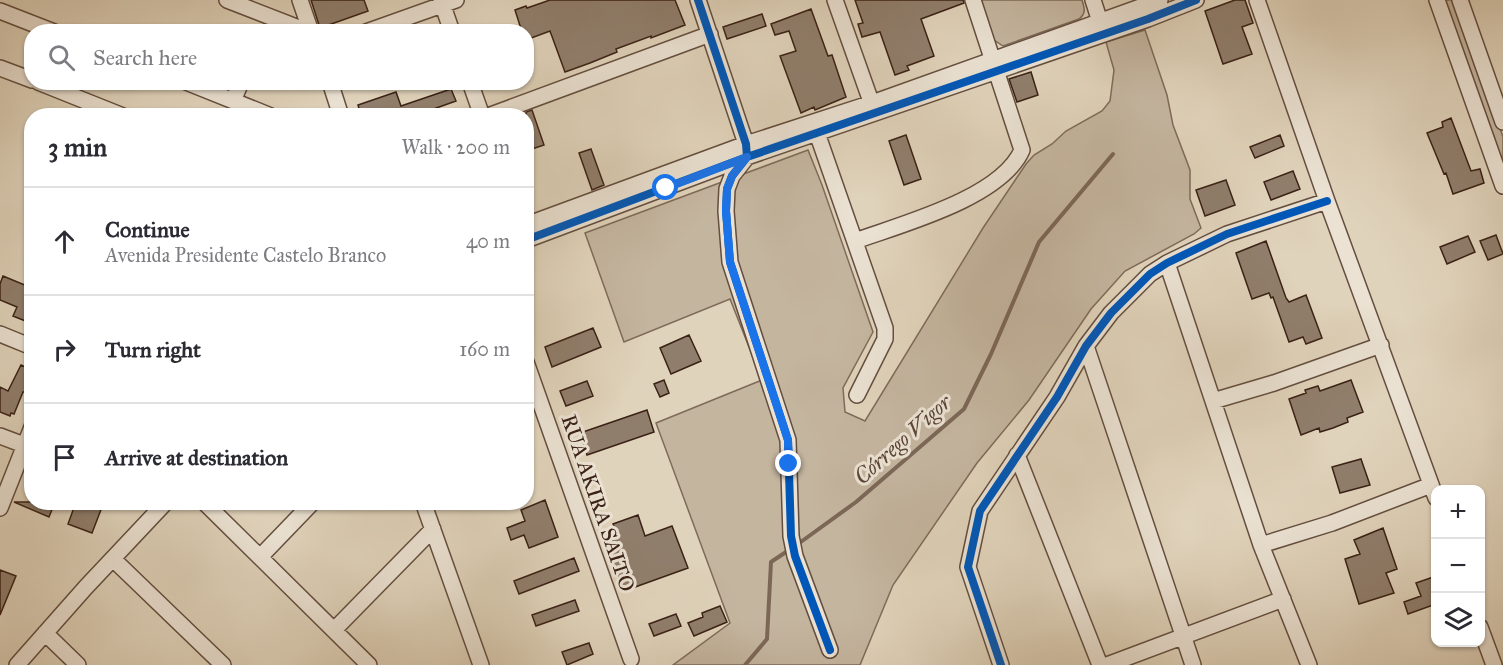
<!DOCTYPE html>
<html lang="en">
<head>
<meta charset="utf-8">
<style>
	:root { --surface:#fff; --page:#f2f2f3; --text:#2b2b33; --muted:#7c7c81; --line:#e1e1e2 }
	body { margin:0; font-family:"IM FELL Great Primer",serif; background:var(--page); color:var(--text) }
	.controls { position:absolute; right:18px; bottom:18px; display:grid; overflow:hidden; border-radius:12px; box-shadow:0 2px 4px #0004 }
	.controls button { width:54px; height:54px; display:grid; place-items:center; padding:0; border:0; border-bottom:2px solid var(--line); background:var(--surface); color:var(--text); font:30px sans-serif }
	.stop { position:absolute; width:18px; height:18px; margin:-14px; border:4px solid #1a73e8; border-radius:50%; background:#fff }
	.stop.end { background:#1a73e8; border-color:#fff; box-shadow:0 2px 6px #0008 }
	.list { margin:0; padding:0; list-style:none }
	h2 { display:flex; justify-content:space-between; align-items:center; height:78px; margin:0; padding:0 24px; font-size:26px }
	h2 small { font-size:20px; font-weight:400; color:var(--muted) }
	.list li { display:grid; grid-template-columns:39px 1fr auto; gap:18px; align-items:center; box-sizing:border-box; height:108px; padding:0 24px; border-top:2px solid var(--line) }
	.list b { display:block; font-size:22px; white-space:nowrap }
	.list p { margin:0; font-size:20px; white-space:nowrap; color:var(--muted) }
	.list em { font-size:20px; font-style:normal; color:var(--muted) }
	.icon { flex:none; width:33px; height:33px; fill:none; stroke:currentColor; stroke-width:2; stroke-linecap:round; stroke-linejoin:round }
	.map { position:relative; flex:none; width:1503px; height:665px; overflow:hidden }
	.search { position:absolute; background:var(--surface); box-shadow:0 2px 4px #0004; left:24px; top:24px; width:510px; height:66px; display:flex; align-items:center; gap:15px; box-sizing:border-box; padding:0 21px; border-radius:24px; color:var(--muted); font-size:22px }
	.panel { position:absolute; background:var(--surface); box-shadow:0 2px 4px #0004; left:24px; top:108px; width:510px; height:402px; border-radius:24px }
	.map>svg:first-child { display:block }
	.green { fill:#c4b59f; stroke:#7f6b5a; stroke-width:1.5 }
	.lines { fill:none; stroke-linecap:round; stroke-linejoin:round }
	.stream { stroke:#7c6757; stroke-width:4 }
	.building { fill:#907e6c; stroke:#3a2116; stroke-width:1.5 }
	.minor-casing { stroke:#644e3f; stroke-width:18 }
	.minor { stroke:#ebe2d3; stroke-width:15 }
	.cycleway-casing { stroke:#ebe2d3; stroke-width:11 }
	.cycleway { stroke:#0057b8; stroke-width:8 }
	.route { stroke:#1a73e8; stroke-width:8 }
	.labels { text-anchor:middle; stroke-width:6; stroke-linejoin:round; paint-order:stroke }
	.street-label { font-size:21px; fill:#3a2116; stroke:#ebe2d3 }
	.water-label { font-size:22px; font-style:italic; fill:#5b4437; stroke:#ebe2d3 }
</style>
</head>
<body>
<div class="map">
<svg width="1503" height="665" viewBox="0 0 1503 665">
	<rect width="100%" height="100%" fill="#e0d3bb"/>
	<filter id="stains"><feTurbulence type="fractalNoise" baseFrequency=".00333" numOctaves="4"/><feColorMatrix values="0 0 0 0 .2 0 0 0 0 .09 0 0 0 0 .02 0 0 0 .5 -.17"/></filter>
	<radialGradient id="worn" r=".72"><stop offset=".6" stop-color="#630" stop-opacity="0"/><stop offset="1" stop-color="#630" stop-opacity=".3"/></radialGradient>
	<path class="green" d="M 981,0 L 1082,0 C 1084,7 1087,13 1079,19 L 1003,46 L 994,40 Z
		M 1442,0 L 1455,0 L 1503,137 L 1503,173 Z
		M 1145,30 L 1167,95 L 1173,125 L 1190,170 L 1190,199 L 1201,228 L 1194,234 L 1125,271 L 1091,309 L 1029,400 L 977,463 L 893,585 L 860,665 L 673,665 L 730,623 L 656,423 L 762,380 L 730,299 L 624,342 L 585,233 L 808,150 L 822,185 L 873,332 L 843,388 L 845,412 L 865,421 L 983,228 L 1026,164 L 1034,155 L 1052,144 L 1066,131 L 1102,111 L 1110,101 L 1114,70 L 1106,42 Z"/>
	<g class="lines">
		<path class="stream" d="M 798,544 L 856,502 L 964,409 L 991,354 L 1039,242 L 1113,154
			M 745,665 L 767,639 L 771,562 L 789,550"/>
	</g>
	<path class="building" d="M 311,0 L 364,0 L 368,11 L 320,28 Z
		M 550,0 L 675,0 L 685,25 L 651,38 L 651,36 L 616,49 L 617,52 L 590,63 L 565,72 L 550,31 L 526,40 L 526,32 L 522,32 L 515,10 L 526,6 L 527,8 Z
		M 855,0 L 963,0 L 964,3 L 921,19 L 934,56 L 907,66 L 909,70 L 895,75 L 880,32 L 862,37 L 858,24 L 863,23 Z
		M 1235,0 L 1245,0 L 1253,23 L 1242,27 L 1252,54 L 1223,64 L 1205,11 Z
		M 811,9 L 828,56 L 832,55 L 846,97 L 815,110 L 814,107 L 801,113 L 780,56 L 796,51 L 789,31 L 775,35 L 771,24 Z
		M 762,14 L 766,26 L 727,39 L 723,27 Z
		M 1031,72 L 1038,95 L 1017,102 L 1009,79 Z
		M 451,89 L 456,101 L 414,116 L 361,116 L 358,105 L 396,92 L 401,106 Z
		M 532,110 L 544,145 L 526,151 L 526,112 Z
		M 1451,118 L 1471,171 L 1480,169 L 1484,183 L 1453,194 L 1446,173 L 1444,174 L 1427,133 L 1443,127 L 1442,122 Z
		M 906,135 L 921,179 L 904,185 L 889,141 Z
		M 1280,135 L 1284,146 L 1255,158 L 1250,147 Z
		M 591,149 L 604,185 L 592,190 L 579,153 Z
		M 1293,171 L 1300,189 L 1271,200 L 1264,182 Z
		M 1226,180 L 1235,205 L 1205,216 L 1196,190 Z
		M 1496,235 L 1503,254 L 1488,260 L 1480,241 Z
		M 1468,236 L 1475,252 L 1447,264 L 1440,247 Z
		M 1266,241 L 1286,298 L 1289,302 L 1306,295 L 1322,338 L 1306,344 L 1303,337 L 1289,342 L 1273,297 L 1271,298 L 1269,293 L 1252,299 L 1236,253 Z
		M 3,276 L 32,288 L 32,312 L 28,322 L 13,316 L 17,307 L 0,300 L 0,284 Z
		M 593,328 L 601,347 L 552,367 L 545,347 Z
		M 689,335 L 701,361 L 671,374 L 660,348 Z
		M 21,365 L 32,370 L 32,379 L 25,392 L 23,392 L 14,414 L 11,413 L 10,416 L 0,412 L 0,387 L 8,391 Z
		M 664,380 L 669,393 L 660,397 L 654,384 Z
		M 1351,380 L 1363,412 L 1347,418 L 1348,422 L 1333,428 L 1320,432 L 1319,428 L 1301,435 L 1289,399 L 1306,393 L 1305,390 L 1318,386 L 1320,391 Z
		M 587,381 L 593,396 L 566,406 L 560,391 Z
		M 647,410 L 654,432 L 587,455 L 580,433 Z
		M 1361,459 L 1370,485 L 1340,493 L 1332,467 Z
		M 545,500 L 558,537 L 529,548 L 524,535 L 511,540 L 507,528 L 525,521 L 521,510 Z
		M 14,502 L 55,502 L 49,517 Z
		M 76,502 L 90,502 L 102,507 L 92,533 L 68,524 Z
		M 638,515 L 645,536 L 672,526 L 688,568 L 624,591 L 603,535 L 616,530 L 613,524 Z
		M 1383,528 L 1397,569 L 1386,573 L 1394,593 L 1359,604 L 1345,559 L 1360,554 L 1354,540 Z
		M 574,558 L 579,571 L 519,594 L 514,581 Z
		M 0,570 L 16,576 L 0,615 Z
		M 1436,576 L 1436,604 L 1408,614 L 1404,602 L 1421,596 L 1416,583 Z
		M 575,600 L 579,611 L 536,626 L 532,615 Z
		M 720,606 L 727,622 L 694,636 L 688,623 L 703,617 L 702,613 Z
		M 676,614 L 681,626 L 654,636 L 649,624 Z
		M 589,643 L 593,654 L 567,665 L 562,652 Z"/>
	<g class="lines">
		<defs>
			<path id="minor" d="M 227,0 L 309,32
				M 300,0 L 311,32
				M 441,0 L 452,32
				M 698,0 L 746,144 L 747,157 L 732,176 L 727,189 L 726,211 L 730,262 L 788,440 L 791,536 L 795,556 L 830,650
				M 835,0 L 874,110
				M 1093,0 L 1102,28
				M 1257,0 L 1327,201 L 1436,498
				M 1437,0 L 1503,186
				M 1460,0 L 1503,122
				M 0,11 L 54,32
				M 366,32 L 456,0
				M 0,68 L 32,80
				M 38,82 L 123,116
				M 186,82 L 271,116
				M 330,82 L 341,116
				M 470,82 L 482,116
				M 233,101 L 241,82
				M 488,116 L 710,34
				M 817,133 L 885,328 L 885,339 L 857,395
				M 526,225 L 746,144 L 872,103 L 1160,0
				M 526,240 L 747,157 L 1148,19 L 1196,0
				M 855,241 C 902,224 1001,198 1022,150 L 973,0
				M 1167,263 L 1261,545 L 1309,665
				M 0,334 L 32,347
				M 1086,346 L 1193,665
				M 526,362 L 631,659
				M 1213,401 L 1274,383 L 1381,345
				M 0,436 L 32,448
				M 1017,455 L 1100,665
				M 204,502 L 369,665
				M 423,502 L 481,665
				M 0,508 L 32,427
				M 1261,545 L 1332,523 L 1431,485
				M 260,557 L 313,502
				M 113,559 L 223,665
				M 1480,627 L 1494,665
				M 334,630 L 433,529
				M 45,633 L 78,665
				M 17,665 L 86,587 L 166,502
				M 1001,665 L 968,567 L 980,511 L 1057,397 L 1086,346 L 1111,313 L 1150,274 L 1167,263 L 1227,234 L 1327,201
				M 1107,665 L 1283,599"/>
		</defs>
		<use href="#minor" class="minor-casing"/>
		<use href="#minor" class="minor"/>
		<defs>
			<path id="cycleway" d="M 698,0 L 746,144 L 747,157 L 732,176 L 727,189 L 726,211 L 730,262 L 788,440 L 791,536 L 795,556 L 830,650
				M 526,240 L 747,157 L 1148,19 L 1196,0
				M 1001,665 L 968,567 L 980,511 L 1057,397 L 1086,346 L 1111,313 L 1150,274 L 1167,263 L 1227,234 L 1327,201"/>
		</defs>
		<use href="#cycleway" class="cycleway-casing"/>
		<use href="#cycleway" class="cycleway"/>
	</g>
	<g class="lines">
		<path class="route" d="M 666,188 L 747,157 L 732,176 L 727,189 L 726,211 L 730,262 L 788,440 L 789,464"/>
	</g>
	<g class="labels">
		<g class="street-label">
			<text transform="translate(598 503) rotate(71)" y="7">RUA AKIRA SAITO</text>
		</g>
		<g class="water-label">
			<text transform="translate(902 439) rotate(-42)" y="8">Córrego Vigor</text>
		</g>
	</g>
	<rect width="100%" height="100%" filter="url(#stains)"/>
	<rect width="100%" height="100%" fill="url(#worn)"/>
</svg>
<div class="controls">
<button>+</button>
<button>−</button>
<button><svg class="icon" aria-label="layers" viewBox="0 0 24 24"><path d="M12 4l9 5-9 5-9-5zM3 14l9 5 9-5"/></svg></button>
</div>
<div class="stop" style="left:666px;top:188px"></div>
<div class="stop end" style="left:789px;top:464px"></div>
<div class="search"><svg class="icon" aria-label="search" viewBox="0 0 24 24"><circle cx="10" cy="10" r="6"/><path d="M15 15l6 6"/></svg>Search here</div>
<section class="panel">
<h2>3 min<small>Walk · 200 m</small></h2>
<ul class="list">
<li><svg class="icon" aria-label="ahead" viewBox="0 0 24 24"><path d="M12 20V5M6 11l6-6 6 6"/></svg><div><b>Continue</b><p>Avenida Presidente Castelo Branco</p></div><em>40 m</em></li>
<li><svg class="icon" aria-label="right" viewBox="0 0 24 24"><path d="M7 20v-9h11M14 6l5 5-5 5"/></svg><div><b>Turn right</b></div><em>160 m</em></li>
<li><svg class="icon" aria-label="arrive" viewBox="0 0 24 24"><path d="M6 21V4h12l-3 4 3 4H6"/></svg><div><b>Arrive at destination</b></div></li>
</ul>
</section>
</div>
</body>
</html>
